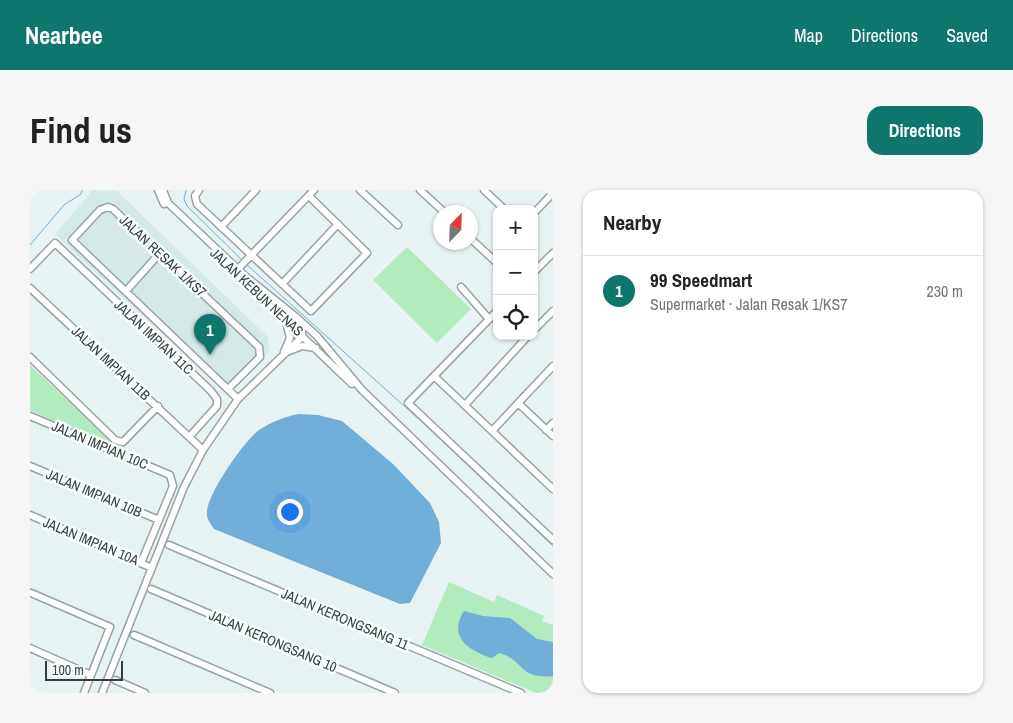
<!DOCTYPE html>
<html lang="en">
<head>
<meta charset="utf-8">
<style>
	:root { --surface:#fff; --page:#f6f6f6; --text:#222; --muted:#767676; --line:#e0e0e0; --accent:#0f766e }
	body { margin:0; font-family:"Archivo Narrow",sans-serif; background:var(--page); color:var(--text) }
	.controls { position:absolute; right:15px; top:15px; display:grid; overflow:hidden; border-radius:10px; box-shadow:0 1px 4px #0004 }
	.controls button { width:45px; height:45px; display:grid; place-items:center; padding:0; border:0; border-bottom:1px solid var(--line); background:var(--surface); color:var(--text); font:25px sans-serif }
	.compass { position:absolute; left:403px; top:15px; width:45px; height:45px; border-radius:50%; background:var(--surface); box-shadow:0 1px 4px #0004; rotate:23deg }
	.scale { position:absolute; left:15px; bottom:12px; width:78px; box-sizing:border-box; padding-left:5px; border:2px solid #393d3d; border-top:0; font-size:14px; line-height:18px; white-space:nowrap; color:#393d3d; -webkit-text-stroke:4px #f8ffff; paint-order:stroke }
	.you { position:absolute; left:259px; top:321px; width:18px; height:18px; margin:-12px; border:4px solid #fff; border-radius:50%; background:#1a73e8; box-shadow:0 0 0 8px #1a73e833 }
	.badge { display:grid; place-items:center; width:32px; height:32px; border-radius:50%; background:var(--accent); color:#fff; font-size:16px; font-weight:700 }
	.pin { position:absolute; translate:-50% -41px; filter:drop-shadow(0 1px 2px #0008) }
	.pin::after { content:''; position:absolute; top:26px; width:18px; height:15px; background:inherit; clip-path:polygon(0 0,100% 0,50% 100%) }
	.list { margin:0; padding:0; list-style:none }
	h2 { display:flex; justify-content:space-between; align-items:center; height:65px; margin:0; padding:0 20px; font-size:21px }
	h2 small { font-size:16px; font-weight:400; color:var(--muted) }
	.list li { display:grid; grid-template-columns:32px 1fr auto; gap:15px; align-items:center; box-sizing:border-box; height:70px; padding:0 20px; border-top:1px solid var(--line) }
	.list b { display:block; font-size:19px; white-space:nowrap }
	.list p { margin:0; font-size:16px; white-space:nowrap; color:var(--muted) }
	.list em { font-size:16px; font-style:normal; color:var(--muted) }
	.icon { flex:none; width:28px; height:28px; fill:none; stroke:currentColor; stroke-width:2; stroke-linecap:round; stroke-linejoin:round }
	.map { position:relative; flex:none; width:523px; height:503px; overflow:hidden; border-radius:15px }
	header { display:flex; align-items:center; gap:30px; box-sizing:border-box; height:70px; padding:0 25px; background:var(--accent); color:#fff }
	header strong { font-size:24px }
	nav { display:flex; gap:28px; margin-inline-start:auto; font-size:18px }
	.intro { display:flex; align-items:center; justify-content:space-between; box-sizing:border-box; height:120px; padding:0 30px }
	h1 { margin:0; font-size:35px }
	.button { padding:12px 22px; border-radius:15px; background:var(--accent); color:#fff; font-size:18px; font-weight:700 }
	main { display:flex; gap:30px; padding:0 30px }
	aside { flex:1; background:var(--surface); border-radius:15px; box-shadow:0 1px 4px #0004 }
	.map>svg:first-child { display:block }
	.built { fill:#d4e9e8 }
	.green { fill:#b1ebbe }
	.water { fill:#72afd8 }
	.lines { fill:none; stroke-linecap:round; stroke-linejoin:round }
	.stream { stroke:#72afd8; stroke-width:1 }
	.minor-casing { stroke:#99a3a3; stroke-width:9 }
	.minor { stroke:#fff; stroke-width:6 }
	.labels { text-anchor:middle; stroke-width:5; stroke-linejoin:round; paint-order:stroke }
	.street-label { font-size:14px; fill:#393d3d; stroke:#f8ffff }
</style>
</head>
<body>
<header>
<strong>Nearbee</strong>
<nav><a>Map</a><a>Directions</a><a>Saved</a></nav>
</header>
<div class="intro"><h1>Find us</h1><a class="button">Directions</a></div>
<main>
<div class="map">
<svg width="523" height="503" viewBox="0 0 523 503">
	<rect width="100%" height="100%" fill="#e7f3f2"/>
	<path class="built" d="M 63,0 L 87,1 L 238,147 L 239,161 L 198,205 L 25,44 Z"/>
	<path class="green" d="M 377,57 L 441,119 L 407,153 L 343,90 Z
		M 0,175 L 81,251 L 77,255 L 0,220 Z
		M 419,392 L 464,412 L 467,405 L 514,426 L 512,431 L 523,435 L 523,503 L 506,503 L 392,455 Z"/>
	<path class="water" d="M 268,224 L 288,225 L 312,231 L 363,274 L 400,313 L 409,332 L 411,353 L 380,413 L 370,414 L 184,339 C 180,333 176,328 177,321 C 179,302 213,252 229,240 C 241,232 254,227 268,224 Z
		M 434,421 L 453,426 L 480,428 L 507,449 L 523,452 L 523,486 C 488,490 494,469 469,463 L 462,468 C 440,461 417,447 434,421 Z"/>
	<g class="lines">
		<path class="stream" d="M 156,0 L 154,9 L 157,16 L 212,70
			M 0,55 L 34,15 L 51,4 L 52,0
			M 216,74 L 392,232 L 523,356"/>
		<defs>
			<path id="minor" d="M 128,0 L 134,14
				M 133,0 L 138,13 L 214,85 L 265,126 L 287,146 L 332,200 L 523,384
				M 169,0 L 165,6 L 167,14 L 281,121 L 337,63 L 279,6
				M 330,0 L 368,35
				M 390,0 L 414,22
				M 454,0 L 474,19
				M 504,23 L 521,5
				M 191,37 L 226,0
				M 440,48 L 467,73
				M 190,68 L 322,194
				M 0,79 L 25,53 L 181,201 L 187,209 L 187,216 L 160,246
				M 205,82 L 284,0
				M 504,82 L 523,63
				M 252,94 L 308,34
				M 431,97 L 459,129
				M 0,98 L 173,260
				M 96,101 L 130,63
				M 467,121 L 378,213 L 523,350
				M 504,140 L 523,121
				M 259,161 L 272,156 L 286,158
				M 254,162 L 260,148 L 256,131
				M 0,167 L 85,250 L 93,252 L 128,216
				M 404,186 L 523,299
				M 198,199 L 230,167 L 229,157 L 83,19 L 78,17 L 70,20 L 42,50 L 208,209
				M 488,213 L 523,246
				M 435,215 L 498,146
				M 0,226 L 140,285 L 143,296 L 111,373
				M 516,240 L 523,233
				M 462,241 L 523,176
				M 0,276 L 129,330
				M 0,325 L 122,378
				M 139,355 L 491,503
				M 121,399 L 365,503
				M 1,403 L 80,437 L 54,503
				M 104,445 L 240,503
				M 0,458 L 61,485
				M 85,490 L 115,503
				M 72,503 L 154,297 L 173,260 L 208,209 L 272,147 L 272,138 L 267,131"/>
		</defs>
		<use href="#minor" class="minor-casing"/>
		<use href="#minor" class="minor"/>
	</g>
	<g class="labels">
		<g class="street-label">
			<text transform="translate(133 66) rotate(43)" y="5">JALAN RESAK 1/KS7</text>
			<text transform="translate(227 102) rotate(43)" y="5">JALAN KEBUN NENAS</text>
			<text transform="translate(124 147) rotate(43)" y="5">JALAN IMPIAN 11C</text>
			<text transform="translate(81 173) rotate(43)" y="5">JALAN IMPIAN 11B</text>
			<text transform="translate(70 255) rotate(23)" y="5">JALAN IMPIAN 10C</text>
			<text transform="translate(64 303) rotate(23)" y="5">JALAN IMPIAN 10B</text>
			<text transform="translate(61 351) rotate(23)" y="5">JALAN IMPIAN 10A</text>
			<text transform="translate(315 429) rotate(23)" y="5">JALAN KERONGSANG 11</text>
			<text transform="translate(243 451) rotate(23)" y="5">JALAN KERONGSANG 10</text>
		</g>
	</g>
</svg>
<div class="controls">
<button>+</button>
<button>−</button>
<button><svg class="icon" aria-label="locate" viewBox="0 0 24 24"><circle cx="12" cy="12" r="6"/><path d="M12 2v4M12 18v4M2 12h4M18 12h4"/></svg></button>
</div>
<svg class="compass" viewBox="-18 -18 36 36"><path d="M0-13l5 13h-10z" fill="#e53935"/><path d="M0 13l5-13h-10z" fill="#767676"/></svg>
<div class="scale">100 m</div>
<div class="you"></div>
<div class="pin badge" style="left:180px;top:165px">1</div>
</div>
<aside>
<h2>Nearby<small></small></h2>
<ul class="list">
<li><span class="badge">1</span><div><b>99 Speedmart</b><p>Supermarket · Jalan Resak 1/KS7</p></div><em>230 m</em></li>
</ul>
</aside>
</main>
</body>
</html>
